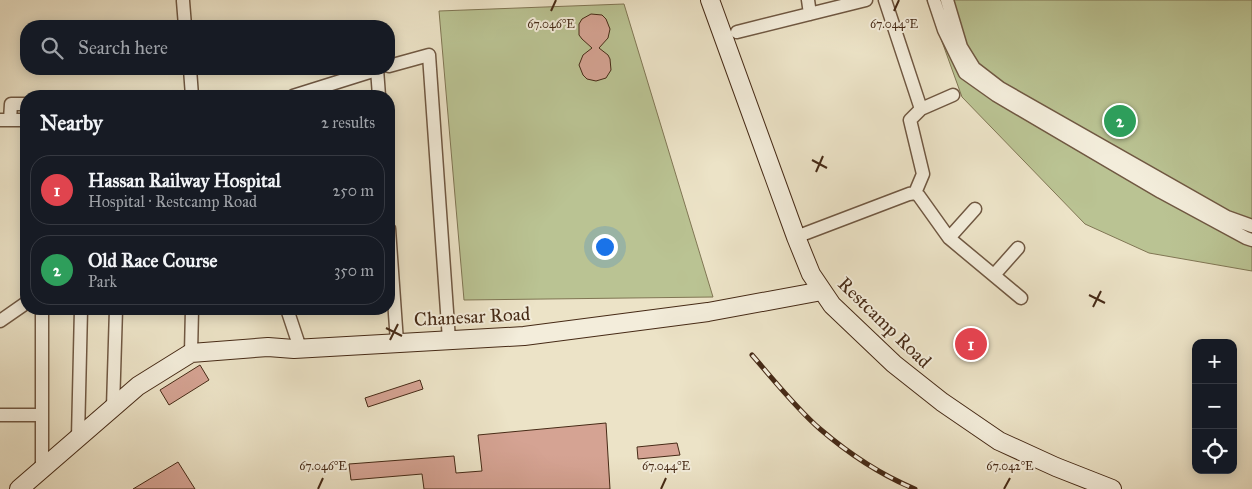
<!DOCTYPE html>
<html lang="en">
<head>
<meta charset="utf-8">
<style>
	:root { --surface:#171b24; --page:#20242c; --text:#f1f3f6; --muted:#9ea1a6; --line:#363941; --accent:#c59692 }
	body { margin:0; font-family:"IM FELL Great Primer",serif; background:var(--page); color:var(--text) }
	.controls { position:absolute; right:15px; bottom:15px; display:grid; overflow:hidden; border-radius:10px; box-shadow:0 2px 12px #0003 }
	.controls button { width:45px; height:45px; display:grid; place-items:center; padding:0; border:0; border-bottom:1px solid var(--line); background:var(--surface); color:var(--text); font:25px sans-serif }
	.you { position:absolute; left:604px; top:246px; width:18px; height:18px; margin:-12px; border:4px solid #fff; border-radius:50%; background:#1a73e8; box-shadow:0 0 0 8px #1a73e833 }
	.badge { display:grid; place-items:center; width:32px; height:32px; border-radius:50%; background:var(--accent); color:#fff; font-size:16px; font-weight:700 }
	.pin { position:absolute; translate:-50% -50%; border:2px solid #fff; box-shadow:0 1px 5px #0006 }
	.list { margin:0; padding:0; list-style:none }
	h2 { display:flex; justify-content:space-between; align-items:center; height:65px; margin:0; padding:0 20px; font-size:21px }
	h2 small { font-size:16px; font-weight:400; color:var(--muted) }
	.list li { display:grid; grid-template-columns:32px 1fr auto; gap:15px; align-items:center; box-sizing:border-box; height:70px; margin:0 10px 10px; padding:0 10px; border:1px solid var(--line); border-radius:20px }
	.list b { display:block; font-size:19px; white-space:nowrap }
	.list p { margin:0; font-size:16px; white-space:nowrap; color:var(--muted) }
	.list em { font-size:16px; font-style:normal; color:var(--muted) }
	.icon { flex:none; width:28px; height:28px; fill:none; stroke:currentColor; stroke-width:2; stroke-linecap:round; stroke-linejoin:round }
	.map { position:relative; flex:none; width:1252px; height:489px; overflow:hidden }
	.search { position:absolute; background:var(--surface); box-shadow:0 2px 12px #0003; left:20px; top:20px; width:375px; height:55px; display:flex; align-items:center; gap:12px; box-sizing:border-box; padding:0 18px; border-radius:20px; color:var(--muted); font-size:19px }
	.panel { position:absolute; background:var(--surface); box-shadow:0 2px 12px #0003; left:20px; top:90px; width:375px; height:225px; border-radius:20px }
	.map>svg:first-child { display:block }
	.green { fill:#bac393; stroke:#807654 }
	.building { fill:#d5a393; stroke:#462a16 }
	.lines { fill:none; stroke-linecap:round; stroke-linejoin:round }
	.street-casing { stroke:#705842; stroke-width:15 }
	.secondary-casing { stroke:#462a16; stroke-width:20 }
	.street { stroke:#f3eddb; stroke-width:12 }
	.secondary { stroke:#f3eddb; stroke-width:18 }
	.rail-casing { stroke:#462a16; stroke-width:5 }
	.rail { stroke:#f3eddb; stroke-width:3; stroke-dasharray:9; stroke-linecap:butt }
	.ticks { fill:none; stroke:#462a16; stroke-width:2 }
	.labels { text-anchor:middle; stroke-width:4; stroke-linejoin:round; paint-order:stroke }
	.street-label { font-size:19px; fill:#462a16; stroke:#f3eddb }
	.ticks-label { font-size:12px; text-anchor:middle; fill:#462a16; stroke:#f3eddb; stroke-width:4; stroke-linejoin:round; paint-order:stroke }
</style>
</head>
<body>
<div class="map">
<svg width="1252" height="489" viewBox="0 0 1252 489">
	<rect width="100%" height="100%" fill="#ece3c7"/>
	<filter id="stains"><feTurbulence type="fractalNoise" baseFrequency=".004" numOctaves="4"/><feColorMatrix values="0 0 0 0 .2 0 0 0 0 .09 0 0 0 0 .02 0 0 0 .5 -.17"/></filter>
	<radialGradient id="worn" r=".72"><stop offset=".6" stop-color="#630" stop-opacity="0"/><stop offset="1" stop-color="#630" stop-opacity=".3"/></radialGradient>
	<path class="green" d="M 927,0 L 1252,0 L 1252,271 L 1149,253 L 1085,224 L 962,97 Z
		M 624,4 L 713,297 L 464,300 L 439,11 Z"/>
	<path class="building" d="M 591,14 L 602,15 L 606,19 L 610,29 L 608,38 L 599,48 L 608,55 L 610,59 L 611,70 L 606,78 L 596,81 L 587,79 L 583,75 L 579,65 L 583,55 L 592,48 L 582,39 L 579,35 L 579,24 L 582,19 Z
		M 200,365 L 209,380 L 169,405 L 160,390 Z
		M 420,380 L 423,389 L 368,407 L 365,398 Z
		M 606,423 L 610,489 L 424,489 L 422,474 L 351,480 L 349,464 L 454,456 L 456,473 L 482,471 L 478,435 Z
		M 677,443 L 680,455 L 638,459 L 637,447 Z
		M 178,462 L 195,489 L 133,489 Z"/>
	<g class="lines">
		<defs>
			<path id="street" d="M 808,0 L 810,14
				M 885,0 L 921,109 L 910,120 L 923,174 L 915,193
				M 934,0 L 944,30 L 965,73 L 996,95 L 1161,192 L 1246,238 L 1252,240
				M 947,0 L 961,47 L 974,68 L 1000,88 L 1227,217 L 1252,226
				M 183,1 L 185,26
				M 737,32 L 866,0
				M 389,66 L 429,55 L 449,340
				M 190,69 L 192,96
				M 377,69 L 379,96
				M 293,96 L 379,69
				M 921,109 L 953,95
				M 0,120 L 26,120
				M 10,120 L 11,104 L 26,104
				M 389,229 L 397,342
				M 796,237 L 909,194 L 915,193 L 919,196 L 949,238 L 1021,298
				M 949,238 L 975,209
				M 994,275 L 1018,248
				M 42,309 L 42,469
				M 287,309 L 300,348
				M 0,321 L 26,303
				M 191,353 L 192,309
				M 113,407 L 116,309
				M 0,415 L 42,415
				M 78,437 L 81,309"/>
			<path id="secondary" d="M 710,0 L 796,237 L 811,274 L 832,305 L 894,364 L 942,402 L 999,441 L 1056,467 L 1112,489
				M 19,489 L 138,386 L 191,353 L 268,347 L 294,349 L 524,336 L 708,312 L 822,291"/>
		</defs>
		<use href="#street" class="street-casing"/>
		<use href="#secondary" class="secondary-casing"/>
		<use href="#street" class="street"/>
		<use href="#secondary" class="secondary"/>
		<defs>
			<path id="rail" d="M 752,355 C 774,380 795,407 820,429 C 848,453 881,475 915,489"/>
		</defs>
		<use href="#rail" class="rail-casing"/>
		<use href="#rail" class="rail"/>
	</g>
	<path class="ticks" d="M 551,11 L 556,0M 894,11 L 899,0M 812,160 L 827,168M 816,172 L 823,156M 1089,295 L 1105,303M 1093,307 L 1101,291M 386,328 L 402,336M 390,340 L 398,324M 318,489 L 323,478M 661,489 L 666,478M 1004,489 L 1010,478"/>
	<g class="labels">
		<g class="street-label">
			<text transform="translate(472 316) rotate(-3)" y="7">Chanesar Road</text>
			<text transform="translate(885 322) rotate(44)" y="7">Restcamp Road</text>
		</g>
	</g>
	<g class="ticks-label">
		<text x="551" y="28">67.046°E</text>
		<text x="894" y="28">67.044°E</text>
		<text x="323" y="470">67.046°E</text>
		<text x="666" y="470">67.044°E</text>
		<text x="1010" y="470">67.042°E</text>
	</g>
	<rect width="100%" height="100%" filter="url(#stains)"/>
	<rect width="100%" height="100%" fill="url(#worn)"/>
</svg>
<div class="controls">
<button>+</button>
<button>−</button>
<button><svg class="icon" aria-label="locate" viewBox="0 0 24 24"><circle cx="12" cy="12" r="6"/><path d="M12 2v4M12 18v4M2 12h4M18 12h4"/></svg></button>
</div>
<div class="you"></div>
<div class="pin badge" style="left:971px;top:344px;background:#e0444e">1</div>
<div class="pin badge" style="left:1120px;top:121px;background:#2e9e5b">2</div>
<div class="search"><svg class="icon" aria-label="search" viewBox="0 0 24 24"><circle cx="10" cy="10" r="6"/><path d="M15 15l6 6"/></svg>Search here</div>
<section class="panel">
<h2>Nearby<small>2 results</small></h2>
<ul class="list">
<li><span class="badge" style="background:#e0444e">1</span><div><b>Hassan Railway Hospital</b><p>Hospital · Restcamp Road</p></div><em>250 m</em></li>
<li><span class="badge" style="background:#2e9e5b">2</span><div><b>Old Race Course</b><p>Park</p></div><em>350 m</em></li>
</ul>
</section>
</div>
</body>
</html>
